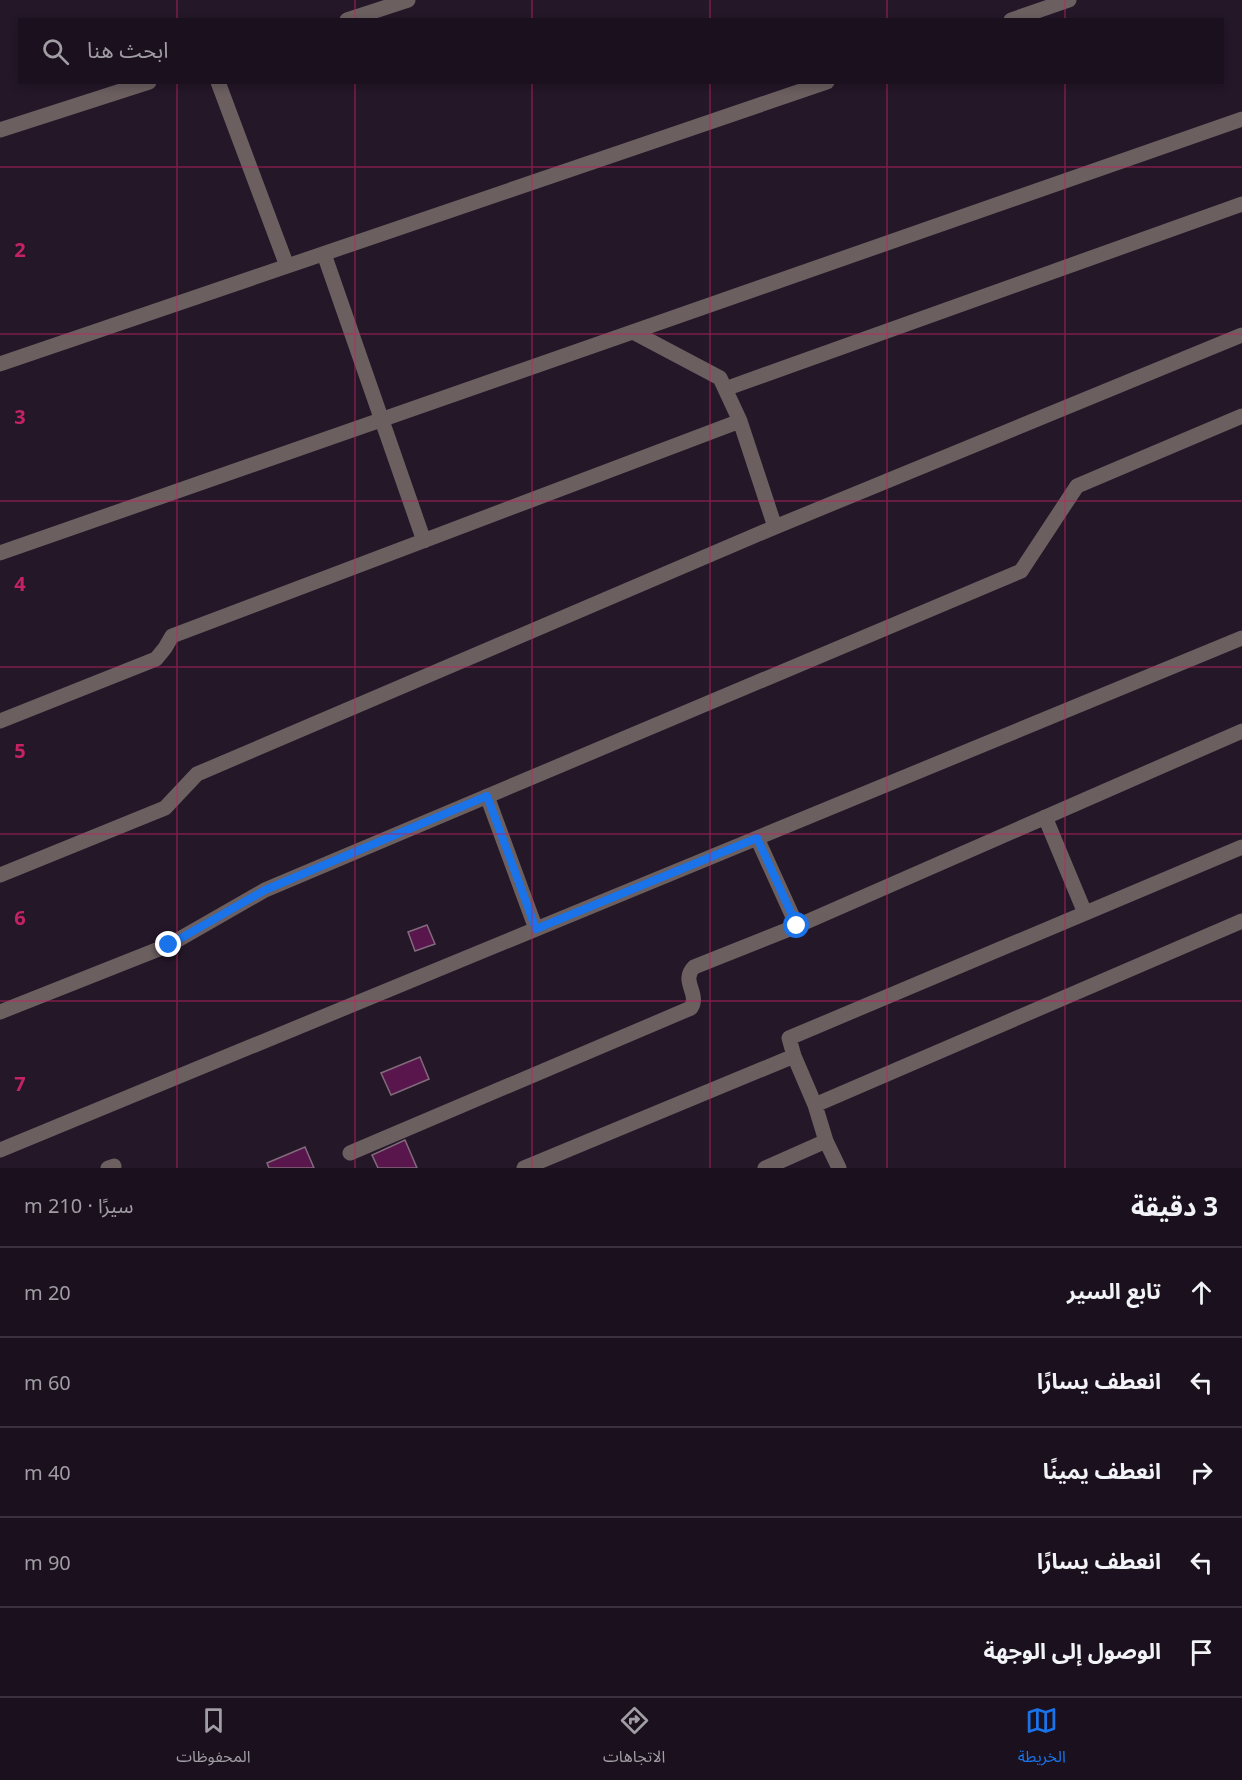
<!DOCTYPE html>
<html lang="ar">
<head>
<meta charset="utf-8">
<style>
	:root { --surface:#1b111e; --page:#281f2b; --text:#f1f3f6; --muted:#a09da4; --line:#39313c; --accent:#1a73e8 }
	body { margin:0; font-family:"Noto Sans","Noto Sans Arabic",sans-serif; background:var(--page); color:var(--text); direction:rtl }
	.stop { position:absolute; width:18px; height:18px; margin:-14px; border:4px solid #1a73e8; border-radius:50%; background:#fff }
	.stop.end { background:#1a73e8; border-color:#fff; box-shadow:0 2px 6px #0008 }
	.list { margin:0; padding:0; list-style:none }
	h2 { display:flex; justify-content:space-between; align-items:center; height:78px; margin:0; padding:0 24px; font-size:26px }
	h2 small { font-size:20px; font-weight:400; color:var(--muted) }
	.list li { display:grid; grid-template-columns:39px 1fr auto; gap:18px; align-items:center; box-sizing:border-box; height:90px; padding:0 24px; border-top:2px solid var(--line) }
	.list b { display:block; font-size:22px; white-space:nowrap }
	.list em { font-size:20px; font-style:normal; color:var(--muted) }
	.icon { flex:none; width:33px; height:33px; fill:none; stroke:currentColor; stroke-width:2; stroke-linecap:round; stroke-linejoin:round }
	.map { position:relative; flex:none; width:1242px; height:1168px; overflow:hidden; direction:ltr }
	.search { position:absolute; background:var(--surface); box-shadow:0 3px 9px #0003; left:18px; right:18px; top:18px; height:66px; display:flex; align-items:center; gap:15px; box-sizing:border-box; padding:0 21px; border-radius:0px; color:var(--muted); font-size:22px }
	.sheet { height:528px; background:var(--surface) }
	nav { display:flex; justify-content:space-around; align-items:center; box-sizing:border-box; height:84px; border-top:2px solid var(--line); background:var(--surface); font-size:16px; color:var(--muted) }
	nav a { display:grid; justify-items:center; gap:3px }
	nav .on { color:var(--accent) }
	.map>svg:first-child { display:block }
	.building { fill:#58164d; stroke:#816b7b; stroke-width:1.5 }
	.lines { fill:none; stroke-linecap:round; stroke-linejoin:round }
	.minor { stroke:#6b5f60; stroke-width:15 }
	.route { stroke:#1a73e8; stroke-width:8 }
	.grid { fill:none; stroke:#c42262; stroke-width:1.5; stroke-opacity:0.55 }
	.grid-label { font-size:20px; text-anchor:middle; font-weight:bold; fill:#c42262; stroke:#241728; stroke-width:4.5; stroke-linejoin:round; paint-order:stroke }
</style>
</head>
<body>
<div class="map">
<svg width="1242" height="1168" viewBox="0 0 1242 1168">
	<rect width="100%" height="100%" fill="#241728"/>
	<path class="building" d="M 427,925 L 435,944 L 415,951 L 408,932 Z
		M 420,1057 L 429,1079 L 391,1095 L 381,1073 Z
		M 405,1140 L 417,1168 L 378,1168 L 372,1155 Z
		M 305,1147 L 314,1168 L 269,1168 L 267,1163 Z"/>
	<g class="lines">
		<path class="minor" d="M 347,20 L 408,0
			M 1011,20 L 1069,0
			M 218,82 L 287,266
			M 0,130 L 149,82
			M 324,254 L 424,541
			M 0,364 L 827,82
			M 725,389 L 1242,204
			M 740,421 L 775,527
			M 0,553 L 1242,119
			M 0,721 L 156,659 L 165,648 L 172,636 L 740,421 L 720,378 L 635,333
			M 487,796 L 536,929
			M 1045,817 L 1085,913
			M 757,838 L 797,926 L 1242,731
			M 0,875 L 165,808 L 197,774 L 775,527 L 1242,335
			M 0,1012 L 169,945 L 265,890 L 1021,571 L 1077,486 L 1242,416
			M 794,1056 L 789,1038 L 1242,847
			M 826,1141 L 839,1168
			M 0,1150 L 1242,638
			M 350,1153 L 691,1008 C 700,993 680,981 694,967 L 797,926
			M 108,1168 L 114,1166
			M 524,1168 L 794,1056 L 815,1105 L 1242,921
			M 765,1168 L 826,1141 L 815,1105"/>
	</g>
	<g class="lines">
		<path class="route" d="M 169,945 L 265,890 L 487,796 L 536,929 L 757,838 L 797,926"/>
	</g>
	<path class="grid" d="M 177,0 L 177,20M 355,0 L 355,20M 532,0 L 532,20M 710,0 L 710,20M 887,0 L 887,20M 1065,0 L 1065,20M 177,82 L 177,1168M 355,82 L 355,1168M 532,82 L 532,1168M 710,82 L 710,1168M 887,82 L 887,1168M 1065,82 L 1065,1168M 0,167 L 1242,167M 0,334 L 1242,334M 0,501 L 1242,501M 0,667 L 1242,667M 0,834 L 1242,834M 0,1001 L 1242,1001"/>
	<g class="grid-label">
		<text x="20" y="257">2</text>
		<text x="20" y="424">3</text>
		<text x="20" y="591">4</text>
		<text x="20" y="758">5</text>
		<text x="20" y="925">6</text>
		<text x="20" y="1091">7</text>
	</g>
</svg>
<div class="stop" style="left:797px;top:926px"></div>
<div class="stop end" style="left:169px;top:945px"></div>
<div class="search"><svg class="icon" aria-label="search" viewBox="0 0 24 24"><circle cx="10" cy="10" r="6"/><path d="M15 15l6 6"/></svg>ابحث هنا</div>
</div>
<section class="sheet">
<h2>3 دقيقة<small>سيرًا · 210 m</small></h2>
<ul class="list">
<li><svg class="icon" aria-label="ahead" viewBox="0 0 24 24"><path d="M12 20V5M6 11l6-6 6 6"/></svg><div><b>تابع السير</b></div><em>20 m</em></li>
<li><svg class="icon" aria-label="left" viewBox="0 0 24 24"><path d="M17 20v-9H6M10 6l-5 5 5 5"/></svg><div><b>انعطف يسارًا</b></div><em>60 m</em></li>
<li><svg class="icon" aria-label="right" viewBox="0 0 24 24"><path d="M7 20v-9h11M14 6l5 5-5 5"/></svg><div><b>انعطف يمينًا</b></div><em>40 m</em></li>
<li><svg class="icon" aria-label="left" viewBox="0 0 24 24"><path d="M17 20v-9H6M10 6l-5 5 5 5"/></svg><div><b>انعطف يسارًا</b></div><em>90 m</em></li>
<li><svg class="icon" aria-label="arrive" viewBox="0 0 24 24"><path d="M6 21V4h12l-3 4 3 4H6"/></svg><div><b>الوصول إلى الوجهة</b></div></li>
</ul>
</section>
<nav>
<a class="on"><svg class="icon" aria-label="map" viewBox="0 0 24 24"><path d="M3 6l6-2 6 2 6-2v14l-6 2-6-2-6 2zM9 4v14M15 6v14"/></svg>الخريطة</a>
<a><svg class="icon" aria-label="directions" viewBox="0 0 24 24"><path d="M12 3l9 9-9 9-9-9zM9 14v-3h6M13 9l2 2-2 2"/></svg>الاتجاهات</a>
<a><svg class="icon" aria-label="saved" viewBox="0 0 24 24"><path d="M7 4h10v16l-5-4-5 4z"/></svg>المحفوظات</a>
</nav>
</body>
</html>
